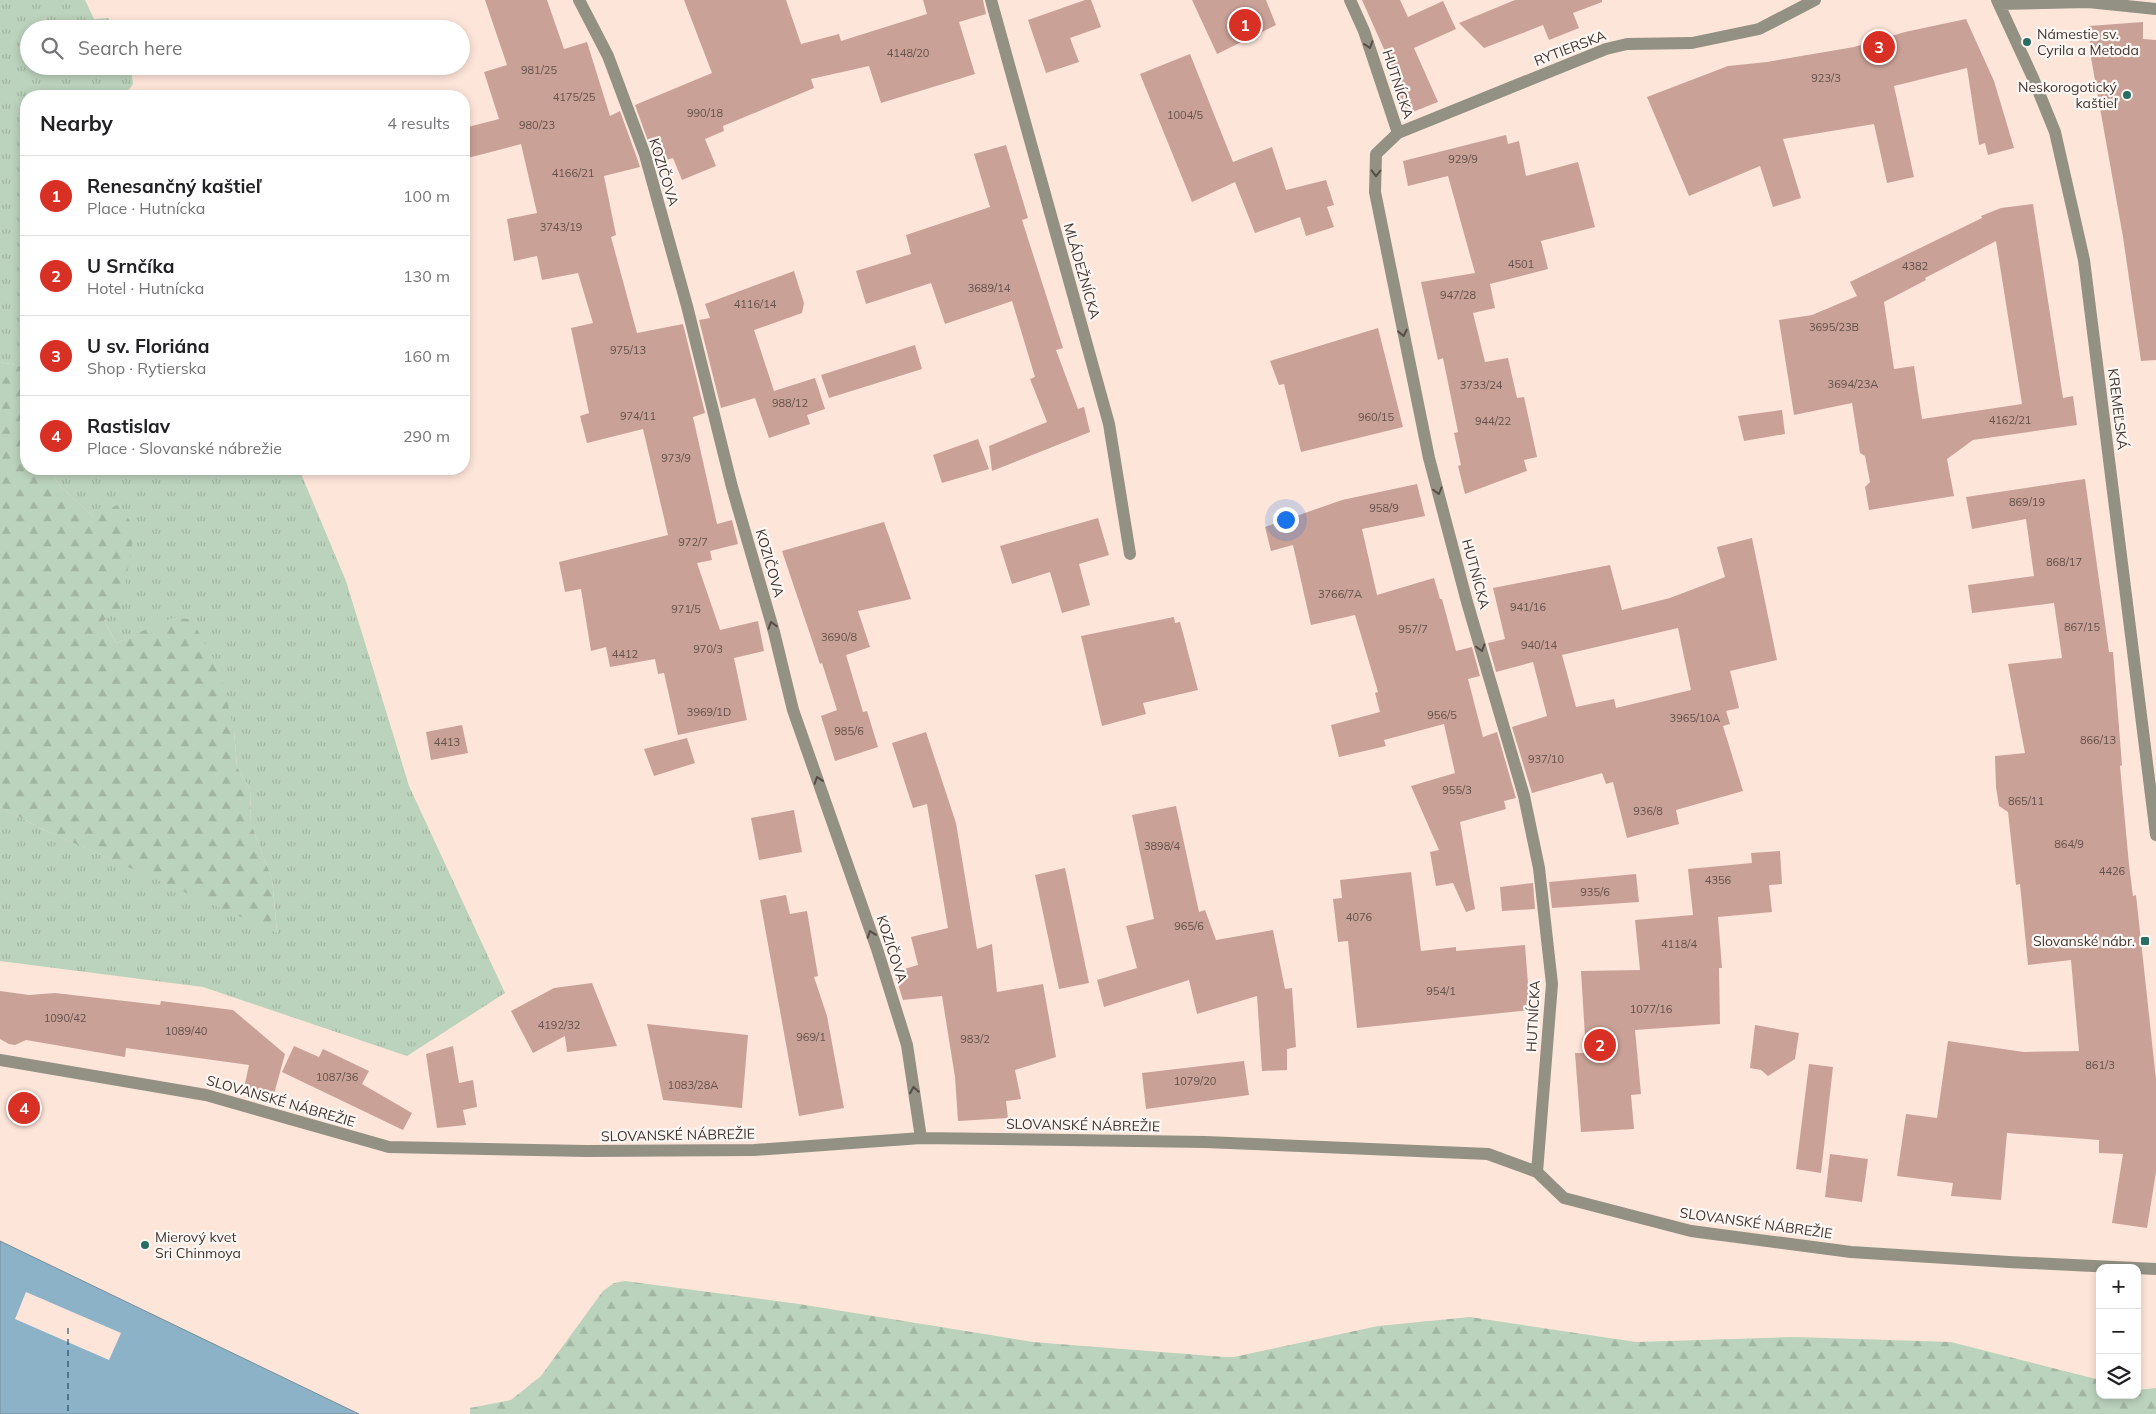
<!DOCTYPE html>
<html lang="en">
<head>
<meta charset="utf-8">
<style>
	:root { --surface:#fff; --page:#f6f6f6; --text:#202124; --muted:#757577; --line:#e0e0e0; --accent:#d93025 }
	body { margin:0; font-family:Mulish,sans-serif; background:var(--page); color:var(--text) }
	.controls { position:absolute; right:15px; bottom:15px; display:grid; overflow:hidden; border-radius:10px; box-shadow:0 2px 8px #0003 }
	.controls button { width:45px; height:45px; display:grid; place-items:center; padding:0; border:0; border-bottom:1px solid var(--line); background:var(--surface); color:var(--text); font:25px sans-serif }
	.you { position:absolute; left:1285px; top:519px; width:18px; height:18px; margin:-12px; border:4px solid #fff; border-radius:50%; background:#1a73e8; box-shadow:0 0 0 8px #1a73e833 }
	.badge { display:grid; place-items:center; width:32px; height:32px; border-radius:50%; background:var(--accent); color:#fff; font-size:16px; font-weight:700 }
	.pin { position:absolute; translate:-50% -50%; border:2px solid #fff; box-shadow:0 1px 5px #0006 }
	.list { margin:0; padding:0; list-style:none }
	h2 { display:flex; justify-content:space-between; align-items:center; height:65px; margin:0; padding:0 20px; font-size:21px }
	h2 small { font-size:16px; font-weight:400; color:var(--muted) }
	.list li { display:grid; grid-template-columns:32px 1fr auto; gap:15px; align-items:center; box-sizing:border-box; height:80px; padding:0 20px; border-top:1px solid var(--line) }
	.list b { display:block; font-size:19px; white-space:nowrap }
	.list p { margin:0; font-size:16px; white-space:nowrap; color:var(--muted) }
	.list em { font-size:16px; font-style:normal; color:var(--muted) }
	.icon { flex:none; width:28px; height:28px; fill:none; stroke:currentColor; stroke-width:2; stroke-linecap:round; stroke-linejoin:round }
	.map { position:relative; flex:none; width:2156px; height:1414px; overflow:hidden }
	.search { position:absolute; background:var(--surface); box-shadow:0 2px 8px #0003; left:20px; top:20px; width:450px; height:55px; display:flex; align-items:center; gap:12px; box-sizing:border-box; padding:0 18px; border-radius:28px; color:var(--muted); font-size:19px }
	.panel { position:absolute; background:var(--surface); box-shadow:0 2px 8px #0003; left:20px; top:90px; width:450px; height:385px; border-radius:20px }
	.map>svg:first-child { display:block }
	.grass { fill:url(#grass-tufts) }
	.forest { fill:url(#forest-firs) }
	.water { fill:#8cb2c8; stroke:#768d9a }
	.pier { fill:#fee5da }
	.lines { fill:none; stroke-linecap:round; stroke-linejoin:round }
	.ferry { stroke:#063c52; stroke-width:1; stroke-dasharray:6 5; stroke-linecap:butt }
	.building { fill:#caa197; fill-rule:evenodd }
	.minor { stroke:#939084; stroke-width:12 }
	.oneway { stroke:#564c45 }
	.poi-dot { fill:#296e62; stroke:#fdf7f4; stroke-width:2 }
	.labels { text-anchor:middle; stroke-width:4.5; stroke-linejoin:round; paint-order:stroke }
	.number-label { font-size:11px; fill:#64514a }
	.poi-label { font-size:14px; fill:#423630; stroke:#fdf7f4; text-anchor:start }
	.street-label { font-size:14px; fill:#423630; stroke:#fdf7f4 }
</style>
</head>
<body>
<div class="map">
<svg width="2156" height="1414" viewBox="0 0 2156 1414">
	<defs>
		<pattern id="grass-tufts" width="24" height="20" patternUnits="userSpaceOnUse" patternTransform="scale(1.25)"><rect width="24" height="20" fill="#bbd2bc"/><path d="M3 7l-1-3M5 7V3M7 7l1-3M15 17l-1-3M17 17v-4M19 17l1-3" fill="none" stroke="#a2b5a2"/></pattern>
		<pattern id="forest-firs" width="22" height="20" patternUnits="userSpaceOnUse" patternTransform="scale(1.25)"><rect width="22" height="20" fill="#bbd2bc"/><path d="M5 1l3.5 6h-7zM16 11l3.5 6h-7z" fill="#a2b5a2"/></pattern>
	</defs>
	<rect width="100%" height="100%" fill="#fee5da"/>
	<path class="grass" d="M 0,0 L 85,0 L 94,19 L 108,18 L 112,28 L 29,29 L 29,66 L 115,66 L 116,69 L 123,66 L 131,70 L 133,84 L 124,96 L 26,96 L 26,367 L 0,362 Z
		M 52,469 L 299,469 L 346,581 L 409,786 L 505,993 L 407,1056 L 203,987 L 0,961 L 0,807 L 42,829 L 277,932 L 272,879 L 251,824 L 250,789 L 237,767 L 234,730 L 142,632 L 116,643 L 104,620 L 95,518 L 57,483 Z"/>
	<path class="forest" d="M 0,362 L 26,367 L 26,469 L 52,469 L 57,483 L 94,517 L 117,505 L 135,527 L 121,610 L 104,620 L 116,643 L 172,618 L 191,619 L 219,668 L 234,730 L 237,767 L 250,789 L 251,824 L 272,879 L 277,933 L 42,829 L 0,807 Z
		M 625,1281 L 799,1304 L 1033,1342 L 1225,1357 L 1234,1357 L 1378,1326 L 1470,1317 L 1636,1342 L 1795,1337 L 1951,1342 L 2100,1380 L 2100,1395 L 2137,1395 L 2137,1390 L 2156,1388 L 2156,1414 L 470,1414 L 470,1408 L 511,1400 L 541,1376 L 603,1291 L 614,1283 Z"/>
	<path class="water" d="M 0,1241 L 359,1414 L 0,1414 Z"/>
	<path class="pier" d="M 26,1292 L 121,1333 L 109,1360 L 15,1319 Z"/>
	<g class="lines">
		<path class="ferry" d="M 68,1328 L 68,1414"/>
	</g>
	<path class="building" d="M 485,0 L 547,0 L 564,49 L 587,42 L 610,116 L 620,111 L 637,158 L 640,167 L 604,176 L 616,235 L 611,237 L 637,333 L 683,324 L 705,413 L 693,417 L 717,524 L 732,520 L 738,544 L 710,551 L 712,560 L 697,563 L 720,630 L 758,621 L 764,651 L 734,658 L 747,720 L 678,735 L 664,673 L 658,674 L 655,659 L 610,667 L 606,647 L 591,651 L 581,589 L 565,592 L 559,562 L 668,535 L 643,429 L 587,443 L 580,416 L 589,413 L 571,328 L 593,323 L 578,273 L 542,280 L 537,256 L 514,261 L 507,219 L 537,213 L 521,144 L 464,159 L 464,128 L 499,119 L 484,72 L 507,65 Z
		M 684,0 L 786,0 L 801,44 L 839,34 L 841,41 L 927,14 L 923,0 L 983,0 L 986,14 L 959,22 L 975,74 L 881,103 L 869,66 L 811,79 L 814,88 L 723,126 L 724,131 L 705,139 L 716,166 L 682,180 L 673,158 L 656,163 L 635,105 L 712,73 Z
		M 1085,0 L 1091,0 L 1101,27 L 1070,38 L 1079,62 L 1046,73 L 1028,20 Z
		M 1192,0 L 1266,0 L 1276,25 L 1217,54 Z
		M 1362,0 L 1400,0 L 1408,17 L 1443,1 L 1456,29 L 1414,48 L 1438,102 L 1405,115 L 1397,89 L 1401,87 Z
		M 1515,0 L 1602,0 L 1602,2 L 1573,13 L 1579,28 L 1549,40 L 1543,25 L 1484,48 L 1459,23 Z
		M 1966,19 L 1994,81 L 2014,148 L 1988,155 L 1985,143 L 1979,145 L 1967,68 L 1894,86 L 1914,177 L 1887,183 L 1874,124 L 1783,139 L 1801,198 L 1773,207 L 1760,166 L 1689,196 L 1647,97 L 1728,66 L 1767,62 L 1854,47 L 1905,32 Z
		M 2143,22 L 2143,39 L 2156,40 L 2156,360 L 2141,361 L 2123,237 L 2090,52 L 2089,26 Z
		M 1190,54 L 1233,162 L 1272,147 L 1286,190 L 1326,180 L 1334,205 L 1327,207 L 1334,227 L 1306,236 L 1300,217 L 1255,233 L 1235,182 L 1192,202 L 1140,74 Z
		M 1506,135 L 1508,144 L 1519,141 L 1526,176 L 1578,162 L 1595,227 L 1541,241 L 1548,269 L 1490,284 L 1495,308 L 1473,313 L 1485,362 L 1508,358 L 1517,398 L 1524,397 L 1537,457 L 1524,460 L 1527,471 L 1465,494 L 1458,466 L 1461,465 L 1454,433 L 1458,432 L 1443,358 L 1438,360 L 1421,282 L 1475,273 L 1448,176 L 1408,186 L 1403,161 Z
		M 1006,145 L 1028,218 L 1022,220 L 1063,348 L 1056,350 L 1078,409 L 1084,407 L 1090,432 L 992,471 L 989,446 L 1047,422 L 1030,379 L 1035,377 L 1012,301 L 945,324 L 931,283 L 866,304 L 856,271 L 911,254 L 906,235 L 990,207 L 974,154 Z
		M 2033,204 L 2063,398 L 2073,396 L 2077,425 L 1973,440 L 1947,459 L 1954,496 L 1869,510 L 1865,487 L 1870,482 L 1865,456 L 1860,453 L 1852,403 L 1794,415 L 1779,320 L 1812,315 L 1857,296 L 1850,282 L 1982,218 L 1981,216 L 2001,208 ZM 1996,241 L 2022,404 L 1922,419 L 1914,366 L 1894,369 L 1884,302 L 1926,280 L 1925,278 Z
		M 794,271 L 804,303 L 802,313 L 754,330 L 774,391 L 815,378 L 825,409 L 807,415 L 810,424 L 769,438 L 755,398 L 721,408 L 699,320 L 710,318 L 705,304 Z
		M 1378,328 L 1403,427 L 1301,452 L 1284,384 L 1279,385 L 1270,361 Z
		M 915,345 L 922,369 L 829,398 L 821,375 Z
		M 1782,410 L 1785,434 L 1744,441 L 1738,416 Z
		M 978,439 L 989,469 L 942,483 L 933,455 Z
		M 2085,479 L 2109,652 L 2113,652 L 2122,765 L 2120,766 L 2129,865 L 2133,896 L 2136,895 L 2156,1079 L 2156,1172 L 2147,1228 L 2112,1223 L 2123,1154 L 2099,1153 L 2099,1140 L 2007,1133 L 2001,1200 L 1951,1196 L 1953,1183 L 1897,1176 L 1906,1114 L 1937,1118 L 1948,1041 L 2024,1052 L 2079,1051 L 2071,960 L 2028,965 L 2020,884 L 2016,885 L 2008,812 L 1999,806 L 1996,787 L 1995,756 L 2025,753 L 2008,664 L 2062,658 L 2054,603 L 1972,613 L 1968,585 L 2034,576 L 2026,519 L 1972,529 L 1966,497 Z
		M 1417,484 L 1425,516 L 1362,529 L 1377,595 L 1434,578 L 1440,599 L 1442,599 L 1456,651 L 1472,647 L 1480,676 L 1468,679 L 1483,737 L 1497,732 L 1516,798 L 1504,801 L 1506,809 L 1460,822 L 1475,909 L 1466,912 L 1453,883 L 1436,886 L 1430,852 L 1439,850 L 1411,786 L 1455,773 L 1444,724 L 1384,740 L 1386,746 L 1339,757 L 1331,725 L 1380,712 L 1375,693 L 1378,692 L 1355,615 L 1311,625 L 1293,545 L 1271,551 L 1265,527 L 1342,500 Z
		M 1098,518 L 1109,555 L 1079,564 L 1090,605 L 1062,613 L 1050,572 L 1012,584 L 1000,546 Z
		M 884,522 L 911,599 L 858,611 L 870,647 L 846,655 L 863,712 L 867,711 L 878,747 L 835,761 L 821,716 L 837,710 L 822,663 L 820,664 L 782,551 Z
		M 1752,538 L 1777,660 L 1730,671 L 1739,708 L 1726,711 L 1730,724 L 1723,726 L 1743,791 L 1676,810 L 1679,824 L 1627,838 L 1613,782 L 1606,784 L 1602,773 L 1532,793 L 1512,727 L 1547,716 L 1533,662 L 1496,672 L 1488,643 L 1505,639 L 1493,588 L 1610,565 L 1622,610 L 1670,598 L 1725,577 L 1717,547 ZM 1678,628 L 1691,690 L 1616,708 L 1614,699 L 1576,707 L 1562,655 Z
		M 1174,617 L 1175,623 L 1180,622 L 1198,690 L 1143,703 L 1146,714 L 1102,726 L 1081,636 Z
		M 462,725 L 468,753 L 431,760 L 426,732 Z
		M 926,732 L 956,823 L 977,949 L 992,944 L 997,992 L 1043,984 L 1056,1057 L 1015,1070 L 1021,1099 L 1006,1101 L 1008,1118 L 958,1121 L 955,1077 L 942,996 L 903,1000 L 894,972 L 918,965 L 911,937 L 948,928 L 927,804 L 913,808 L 892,743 Z
		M 687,738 L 695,763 L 654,776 L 644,749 Z
		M 1176,806 L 1199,912 L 1205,910 L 1216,940 L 1273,930 L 1285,989 L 1292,988 L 1296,1047 L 1287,1049 L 1287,1070 L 1262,1071 L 1257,996 L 1197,1014 L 1189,980 L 1104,1007 L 1097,980 L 1137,968 L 1126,926 L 1154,919 L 1132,815 Z
		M 794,810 L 802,852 L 759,860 L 751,818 Z
		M 1780,851 L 1782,884 L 1769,885 L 1772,912 L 1718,917 L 1722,968 L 1719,968 L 1720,1024 L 1635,1030 L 1641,1094 L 1631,1095 L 1634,1129 L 1581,1132 L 1575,1053 L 1586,1053 L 1581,971 L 1640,970 L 1635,920 L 1693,915 L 1688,869 L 1752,863 L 1751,853 Z
		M 1065,868 L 1089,983 L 1059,989 L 1035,875 Z
		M 1411,872 L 1421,951 L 1456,947 L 1456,951 L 1525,945 L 1530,1010 L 1357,1028 L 1348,941 L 1338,942 L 1333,899 L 1342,898 L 1340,880 Z
		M 1636,874 L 1639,902 L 1552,908 L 1549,882 Z
		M 1533,883 L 1535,909 L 1502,911 L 1500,887 Z
		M 786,895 L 790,914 L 807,911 L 818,976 L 814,977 L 827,1016 L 844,1108 L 799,1116 L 760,900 Z
		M 592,983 L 617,1046 L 567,1052 L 565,1036 L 533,1053 L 511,1011 L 554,988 Z
		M 0,991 L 29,995 L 55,993 L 160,1005 L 161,1001 L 233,1010 L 285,1054 L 274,1094 L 244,1088 L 249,1065 L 126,1048 L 125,1057 L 26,1040 L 15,1045 L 9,1044 L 0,1039 Z
		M 647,1024 L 748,1035 L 742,1108 L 663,1100 Z
		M 1755,1025 L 1799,1033 L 1795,1059 L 1768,1076 L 1761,1070 L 1750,1068 Z
		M 294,1046 L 319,1057 L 323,1049 L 369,1071 L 362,1084 L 412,1113 L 403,1130 L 282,1072 Z
		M 453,1046 L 459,1083 L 473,1080 L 477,1107 L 463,1110 L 466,1125 L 437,1128 L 426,1054 Z
		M 1244,1061 L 1249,1095 L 1146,1109 L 1142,1073 Z
		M 1809,1064 L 1833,1067 L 1821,1173 L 1796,1169 Z
		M 1830,1154 L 1868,1159 L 1862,1202 L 1825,1197 Z"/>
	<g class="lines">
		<path class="minor" d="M 579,0 L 608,56 L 645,155 L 687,306 L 732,487 L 774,632 L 793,710 L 877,949 L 907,1045 L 921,1138
			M 991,0 L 1109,424 L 1130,554
			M 1350,0 L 1364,31 L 1398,133
			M 1997,0 L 2033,78 L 2055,132 L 2084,260 L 2156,835
			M 2000,4 L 2088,2 L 2156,9
			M 0,1060 L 206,1095 L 389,1147 L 587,1151 L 754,1150 L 921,1138 L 1205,1142 L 1488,1154 L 1537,1172 L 1564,1198 L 1691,1231 L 1851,1252 L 2009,1262 L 2156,1269
			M 1537,1172 L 1552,984 L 1539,868 L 1524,796 L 1467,602 L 1429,458 L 1375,192 L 1376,154 L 1398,133 L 1606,49 L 1627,44 L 1692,43 L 1759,29 L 1815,0"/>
	</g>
	<defs><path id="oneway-chevron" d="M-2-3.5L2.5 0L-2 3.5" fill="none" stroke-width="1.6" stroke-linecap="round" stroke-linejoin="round" transform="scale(1.25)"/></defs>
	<g class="oneway">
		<use href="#oneway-chevron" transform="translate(1369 45) rotate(72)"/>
		<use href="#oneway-chevron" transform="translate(1376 173) rotate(91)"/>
		<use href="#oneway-chevron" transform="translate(1403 333) rotate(78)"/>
		<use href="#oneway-chevron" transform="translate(1438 491) rotate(75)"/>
		<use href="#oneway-chevron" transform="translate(772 625) rotate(-106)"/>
		<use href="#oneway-chevron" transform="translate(1481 648) rotate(74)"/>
		<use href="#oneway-chevron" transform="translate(818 780) rotate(-109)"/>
		<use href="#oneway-chevron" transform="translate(871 934) rotate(-109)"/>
		<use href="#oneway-chevron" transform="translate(914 1090) rotate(-99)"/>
	</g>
	<g class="poi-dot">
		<circle cx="2027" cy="42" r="5"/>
		<circle cx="2127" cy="95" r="5"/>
		<rect x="2140" y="936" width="10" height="10" rx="2.5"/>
		<circle cx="145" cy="1245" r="5"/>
	</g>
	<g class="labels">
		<g class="number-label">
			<text x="908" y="57">4148/20</text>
			<text x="539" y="74">981/25</text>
			<text x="1826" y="82">923/3</text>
			<text x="574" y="101">4175/25</text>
			<text x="705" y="117">990/18</text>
			<text x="1185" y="119">1004/5</text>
			<text x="537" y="129">980/23</text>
			<text x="1463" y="163">929/9</text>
			<text x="573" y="177">4166/21</text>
			<text x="561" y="231">3743/19</text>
			<text x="1521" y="268">4501</text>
			<text x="1915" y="270">4382</text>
			<text x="989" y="292">3689/14</text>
			<text x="1458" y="299">947/28</text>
			<text x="755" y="308">4116/14</text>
			<text x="1834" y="331">3695/23B</text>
			<text x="628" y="354">975/13</text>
			<text x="1853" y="388">3694/23A</text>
			<text x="1481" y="389">3733/24</text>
			<text x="790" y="407">988/12</text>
			<text x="638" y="420">974/11</text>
			<text x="1376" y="421">960/15</text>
			<text x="2010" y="424">4162/21</text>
			<text x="1493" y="425">944/22</text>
			<text x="676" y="462">973/9</text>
			<text x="2027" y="506">869/19</text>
			<text x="1384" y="512">958/9</text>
			<text x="693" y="546">972/7</text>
			<text x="2064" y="566">868/17</text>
			<text x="1340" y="598">3766/7A</text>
			<text x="1528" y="611">941/16</text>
			<text x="686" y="613">971/5</text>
			<text x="2082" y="631">867/15</text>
			<text x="1413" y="633">957/7</text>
			<text x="839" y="641">3690/8</text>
			<text x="1539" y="649">940/14</text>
			<text x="708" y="653">970/3</text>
			<text x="625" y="658">4412</text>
			<text x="709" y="716">3969/1D</text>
			<text x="1442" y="719">956/5</text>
			<text x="1695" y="722">3965/10A</text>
			<text x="849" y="735">985/6</text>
			<text x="2098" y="744">866/13</text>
			<text x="447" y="746">4413</text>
			<text x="1546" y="763">937/10</text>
			<text x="1457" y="794">955/3</text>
			<text x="2026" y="805">865/11</text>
			<text x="1648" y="815">936/8</text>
			<text x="2069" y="848">864/9</text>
			<text x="1162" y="850">3898/4</text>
			<text x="2112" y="875">4426</text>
			<text x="1718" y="884">4356</text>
			<text x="1595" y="896">935/6</text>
			<text x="1359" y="921">4076</text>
			<text x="1189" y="930">965/6</text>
			<text x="1679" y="948">4118/4</text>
			<text x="1441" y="995">954/1</text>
			<text x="1651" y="1013">1077/16</text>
			<text x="65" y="1022">1090/42</text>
			<text x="559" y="1029">4192/32</text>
			<text x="186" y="1035">1089/40</text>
			<text x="811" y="1041">969/1</text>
			<text x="975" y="1043">983/2</text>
			<text x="2100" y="1069">861/3</text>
			<text x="337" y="1081">1087/36</text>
			<text x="1195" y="1085">1079/20</text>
			<text x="693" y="1089">1083/28A</text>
		</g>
		<g class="poi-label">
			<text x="2037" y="39">Námestie sv.<tspan x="2037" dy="16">Cyrila a Metoda</tspan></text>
			<text x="2117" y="92" text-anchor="end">Neskorogotický<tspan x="2117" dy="16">kaštieľ</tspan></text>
			<text x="2135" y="946" text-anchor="end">Slovanské nábr.</text>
			<text x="155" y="1242">Mierový kvet<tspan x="155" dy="16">Sri Chinmoya</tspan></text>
		</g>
		<g class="street-label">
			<text transform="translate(1570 48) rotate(-21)" y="5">RYTIERSKA</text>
			<text transform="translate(1398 84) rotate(72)" y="5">HUTNÍCKA</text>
			<text transform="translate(664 172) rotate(73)" y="5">KOZIČOVA</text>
			<text transform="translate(1082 271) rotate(74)" y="5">MLÁDEŽNÍCKA</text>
			<text transform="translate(2118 409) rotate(83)" y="5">KREMEĽSKÁ</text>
			<text transform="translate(770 563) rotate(74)" y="5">KOZIČOVA</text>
			<text transform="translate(1476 574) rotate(75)" y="5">HUTNÍCKA</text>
			<text transform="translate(892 949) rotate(72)" y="5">KOZIČOVA</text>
			<text transform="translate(1533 1016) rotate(-87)" y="5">HUTNÍCKA</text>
			<text transform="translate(281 1101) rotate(16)" y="5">SLOVANSKÉ NÁBREŽIE</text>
			<text transform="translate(1083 1125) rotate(1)" y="5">SLOVANSKÉ NÁBREŽIE</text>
			<text transform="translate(678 1135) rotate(-1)" y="5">SLOVANSKÉ NÁBREŽIE</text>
			<text transform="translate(1756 1223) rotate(8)" y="5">SLOVANSKÉ NÁBREŽIE</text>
		</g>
	</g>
</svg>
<div class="controls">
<button>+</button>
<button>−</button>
<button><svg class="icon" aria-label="layers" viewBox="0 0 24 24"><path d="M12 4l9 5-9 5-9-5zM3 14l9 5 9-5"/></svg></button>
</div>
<div class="you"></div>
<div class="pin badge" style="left:1245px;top:25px">1</div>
<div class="pin badge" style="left:1600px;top:1045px">2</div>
<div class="pin badge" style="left:1879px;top:47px">3</div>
<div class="pin badge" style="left:24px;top:1108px">4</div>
<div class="search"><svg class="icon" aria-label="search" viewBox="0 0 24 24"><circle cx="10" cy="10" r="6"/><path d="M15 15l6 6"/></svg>Search here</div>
<section class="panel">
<h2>Nearby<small>4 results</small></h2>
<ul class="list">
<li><span class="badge">1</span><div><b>Renesančný kaštieľ</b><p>Place · Hutnícka</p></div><em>100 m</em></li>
<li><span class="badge">2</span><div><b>U Srnčíka</b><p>Hotel · Hutnícka</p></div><em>130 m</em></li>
<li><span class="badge">3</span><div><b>U sv. Floriána</b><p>Shop · Rytierska</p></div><em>160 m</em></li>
<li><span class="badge">4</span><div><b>Rastislav</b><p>Place · Slovanské nábrežie</p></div><em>290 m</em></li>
</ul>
</section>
</div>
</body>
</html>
